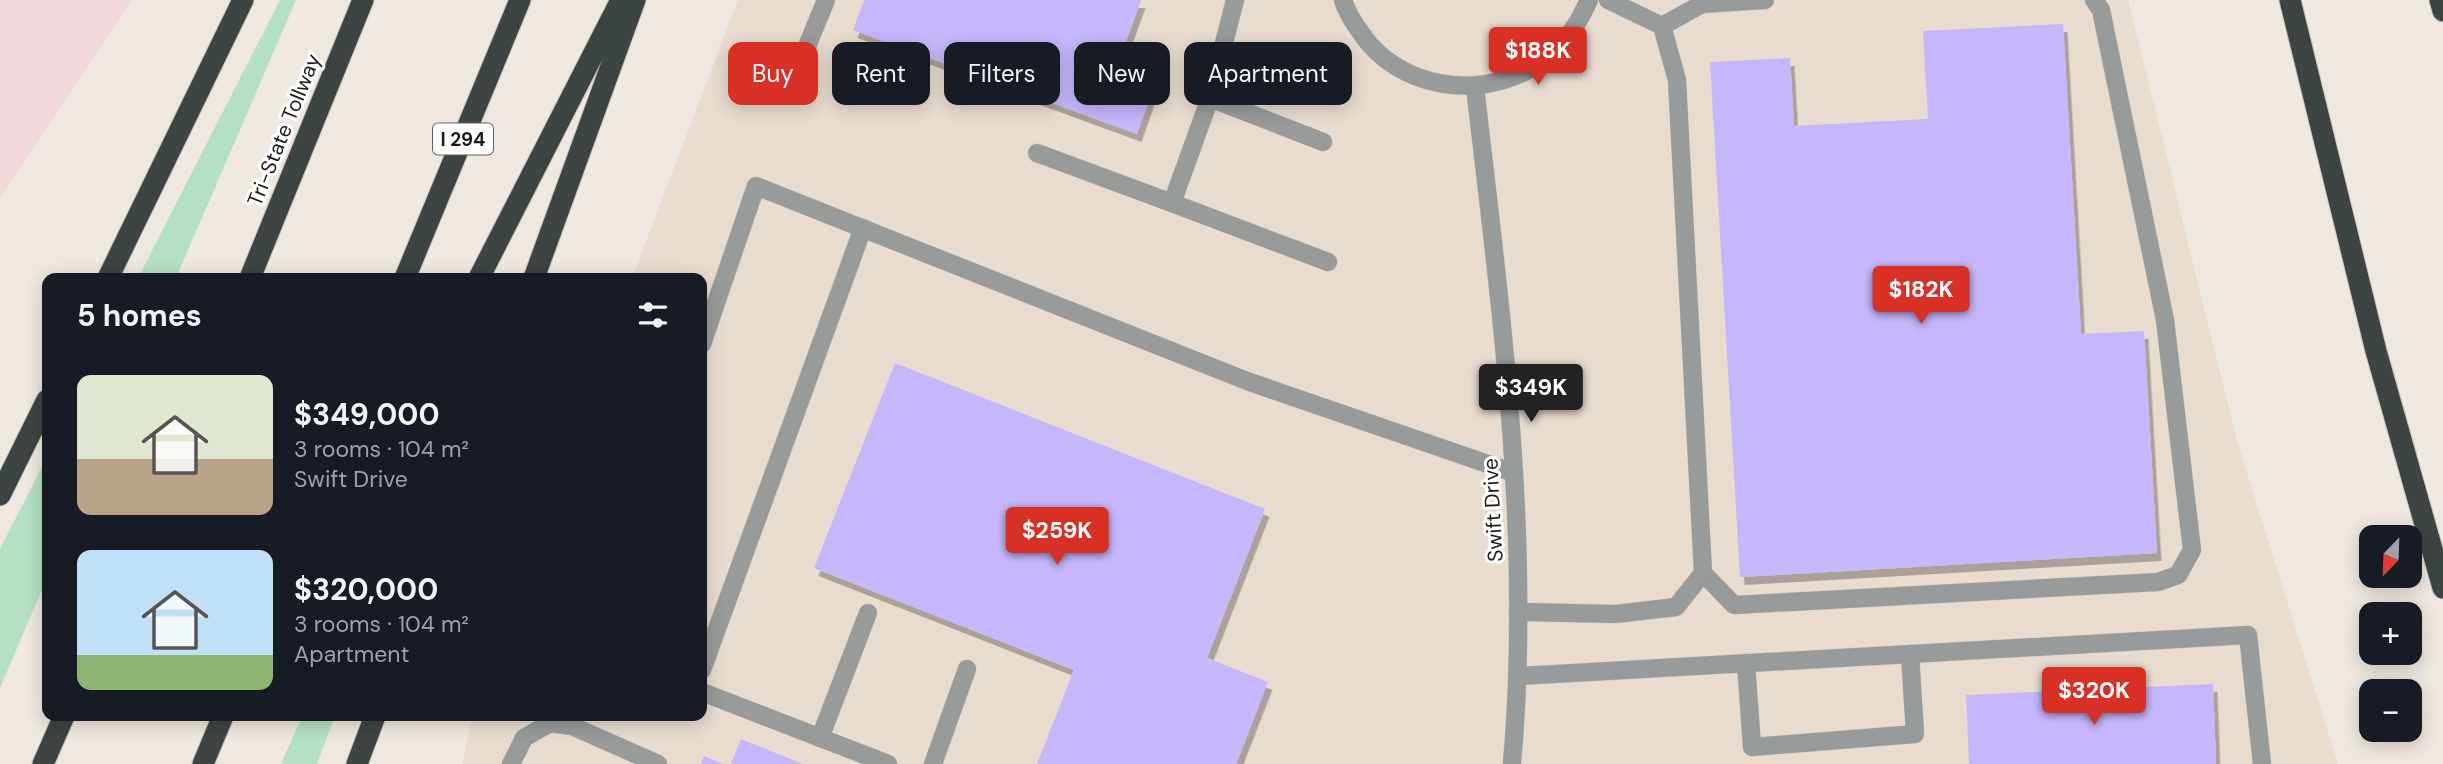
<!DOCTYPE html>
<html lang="en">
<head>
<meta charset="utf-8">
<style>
  :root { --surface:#171b24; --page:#242831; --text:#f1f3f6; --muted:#9ea1a6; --accent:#d93025 }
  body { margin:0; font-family:"DM Sans",sans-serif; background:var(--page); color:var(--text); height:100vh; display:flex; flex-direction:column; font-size:26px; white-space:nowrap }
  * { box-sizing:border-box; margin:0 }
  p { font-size:23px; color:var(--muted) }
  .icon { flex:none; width:38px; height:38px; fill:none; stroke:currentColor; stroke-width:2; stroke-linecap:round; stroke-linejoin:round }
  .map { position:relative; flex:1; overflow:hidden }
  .details { position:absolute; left:42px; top:273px; width:665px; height:448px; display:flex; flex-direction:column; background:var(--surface); border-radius:14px; box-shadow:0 4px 18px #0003 }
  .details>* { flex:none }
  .guide { position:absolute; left:728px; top:42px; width:665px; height:63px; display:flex; gap:14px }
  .needle { width:46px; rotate:203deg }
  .buttons { position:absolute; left:2359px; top:525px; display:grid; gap:14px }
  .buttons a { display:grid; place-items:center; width:63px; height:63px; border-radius:14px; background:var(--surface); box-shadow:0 4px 18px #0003; font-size:35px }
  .price { position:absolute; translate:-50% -60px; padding:0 16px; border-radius:7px; background:var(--accent); color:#fff; font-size:23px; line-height:46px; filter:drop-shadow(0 2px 4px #0008) }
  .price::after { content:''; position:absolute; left:50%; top:42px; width:21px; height:16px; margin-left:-10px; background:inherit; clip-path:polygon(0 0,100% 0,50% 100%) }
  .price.current { background:#222; color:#fff }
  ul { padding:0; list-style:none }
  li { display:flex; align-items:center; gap:21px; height:175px; padding:0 35px }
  li span { display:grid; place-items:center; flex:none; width:196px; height:140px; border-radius:14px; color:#555 }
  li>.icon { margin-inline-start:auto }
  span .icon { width:84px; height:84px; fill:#fffc; stroke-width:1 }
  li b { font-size:30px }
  h2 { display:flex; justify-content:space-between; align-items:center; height:84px; padding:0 35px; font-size:30px }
  .chip { padding:0 24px; border-radius:14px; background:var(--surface); box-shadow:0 4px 18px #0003; font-size:24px; line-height:63px }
  .chip.current { background:var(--accent); color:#fff }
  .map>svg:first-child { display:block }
  .built { fill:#e8dccf }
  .industrial { fill:#f2d7da }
  .green { fill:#b4e1c5 }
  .building { fill:#c6b6fb; filter:url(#shadow) }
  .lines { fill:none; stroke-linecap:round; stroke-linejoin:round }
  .lane-casing { stroke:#c9c3bc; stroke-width:19 }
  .street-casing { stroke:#c9c3bc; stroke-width:19 }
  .highway-casing { stroke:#c9c3bc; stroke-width:23 }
  .lane { stroke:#979b99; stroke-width:18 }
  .street { stroke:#979b99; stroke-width:18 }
  .highway { stroke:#3d4542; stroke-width:21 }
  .labels { text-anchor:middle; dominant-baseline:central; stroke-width:6; stroke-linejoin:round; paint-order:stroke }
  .shield { fill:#fff; stroke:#62605e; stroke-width:2 }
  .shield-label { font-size:19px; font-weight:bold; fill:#1e1c19 }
  .street-label { font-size:21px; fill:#1e1c19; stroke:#fff }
</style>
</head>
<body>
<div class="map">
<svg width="2443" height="764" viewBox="0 0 2443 764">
  <defs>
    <filter id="shadow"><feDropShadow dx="4.5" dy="8" stdDeviation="0" flood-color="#0004"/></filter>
  </defs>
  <rect width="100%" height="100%" fill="#efe8e0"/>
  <polygon class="built" points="738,0 2128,0 2237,441 2338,764 462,764 473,716 702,716 702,278 632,278"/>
  <polygon class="industrial" points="0,0 132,0 0,198"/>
  <g class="green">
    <polygon points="280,0 296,0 176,278 138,278"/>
    <polygon points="47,457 47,578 0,688 0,549"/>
    <polygon points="302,716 335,716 317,764 281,764"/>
  </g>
  <g class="building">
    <polygon points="864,0 1141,0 1116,69 1155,83 1137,134 853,30"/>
    <polygon points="2063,24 2081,334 2144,331 2157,553 1740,577 1710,62 1790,58 1794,126 1928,119 1923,31"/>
    <polygon points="895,363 1265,509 1207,658 1268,682 1236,764 1037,764 1074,670 814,568"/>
    <polygon points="2213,684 2216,764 1969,764 1966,695"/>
    <polygon points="741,739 803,764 731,764"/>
    <polygon points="704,756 723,764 701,764"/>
  </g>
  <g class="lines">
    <g class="lane-casing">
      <g id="lane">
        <polyline points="1235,0 1210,98 1172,203 1328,262"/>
        <polyline points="1662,26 1702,4 1765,0"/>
        <polyline points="792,83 826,0"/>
        <polyline points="1210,98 1323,142"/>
        <polyline points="1037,153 1172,203"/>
        <polyline points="702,344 756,186 1247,381 1514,473"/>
        <polyline points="1703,573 1734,605 2158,582 2178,575 2192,550 2165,320 2101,10 2094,0"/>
        <polyline points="1518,612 1616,614 1676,607 1703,573 1677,80 1662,26 1608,0"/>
        <polyline points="1746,663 1752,747 1915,734 1910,654"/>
        <polyline points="702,670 863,228"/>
        <polyline points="1519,676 2248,635 2262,764"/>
        <polyline points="702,692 888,764"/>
        <polyline points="820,738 868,613"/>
        <polyline points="511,764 524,738 550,723 572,726 658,764"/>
        <polyline points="933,764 967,669"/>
      </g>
    </g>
    <g class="street-casing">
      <g id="street">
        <path d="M1343,0c4,13 10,22 18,33 37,55 115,67 171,35 6,-3 13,-6 18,-11 18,-17 29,-35 39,-57"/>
        <path d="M1475,87c26,225 57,450 37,677"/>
      </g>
    </g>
    <g class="highway-casing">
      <g id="highway">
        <polyline points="2290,0 2376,351 2443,588"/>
        <polyline points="2440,0 2443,11"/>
        <polyline points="108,278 243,0"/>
        <polyline points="250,278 363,0"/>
        <polyline points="405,278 520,0"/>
        <polyline points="479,278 621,0"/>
        <polyline points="534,278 635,0"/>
        <polyline points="0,495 47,400"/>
        <polyline points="43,764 64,716"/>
        <polyline points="203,764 223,716"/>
        <polyline points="357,764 375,716"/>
      </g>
    </g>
    <use href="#lane" class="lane"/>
    <use href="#street" class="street"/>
    <use href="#highway" class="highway"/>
  </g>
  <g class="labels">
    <rect class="shield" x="433" y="123.5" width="60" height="31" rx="5"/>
    <g class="shield-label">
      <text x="463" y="139">I 294</text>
    </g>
    <g class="street-label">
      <text transform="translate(284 130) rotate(-68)">Tri-State Tollway</text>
      <text transform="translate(1493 510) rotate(-93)">Swift Drive</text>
    </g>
  </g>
</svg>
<div class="buttons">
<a><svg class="needle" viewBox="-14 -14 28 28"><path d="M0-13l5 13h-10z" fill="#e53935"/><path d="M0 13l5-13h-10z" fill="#9ea1a6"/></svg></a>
<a>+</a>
<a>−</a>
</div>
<b class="price" style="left:1538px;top:87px">$188K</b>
<b class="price" style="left:1921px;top:326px">$182K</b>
<b class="price current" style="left:1531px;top:424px">$349K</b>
<b class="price" style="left:1057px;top:567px">$259K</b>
<b class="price" style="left:2094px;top:727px">$320K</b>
<div class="guide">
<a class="chip current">Buy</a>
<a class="chip">Rent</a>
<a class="chip">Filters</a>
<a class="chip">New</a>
<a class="chip">Apartment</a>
</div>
<section class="details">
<h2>5 homes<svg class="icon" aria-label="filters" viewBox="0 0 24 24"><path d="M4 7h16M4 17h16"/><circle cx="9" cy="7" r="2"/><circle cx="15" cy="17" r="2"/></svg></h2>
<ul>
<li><span style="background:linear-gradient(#dfe7d0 60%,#b9a48a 0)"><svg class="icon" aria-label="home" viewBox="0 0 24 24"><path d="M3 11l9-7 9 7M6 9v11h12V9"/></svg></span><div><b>$349,000</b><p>3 rooms · 104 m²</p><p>Swift Drive</p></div></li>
<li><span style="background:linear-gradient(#bfe0f5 75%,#8fb573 0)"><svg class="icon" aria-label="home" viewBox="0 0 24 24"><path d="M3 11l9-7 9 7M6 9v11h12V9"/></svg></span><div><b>$320,000</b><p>3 rooms · 104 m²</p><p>Apartment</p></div></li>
</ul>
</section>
</div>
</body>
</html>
